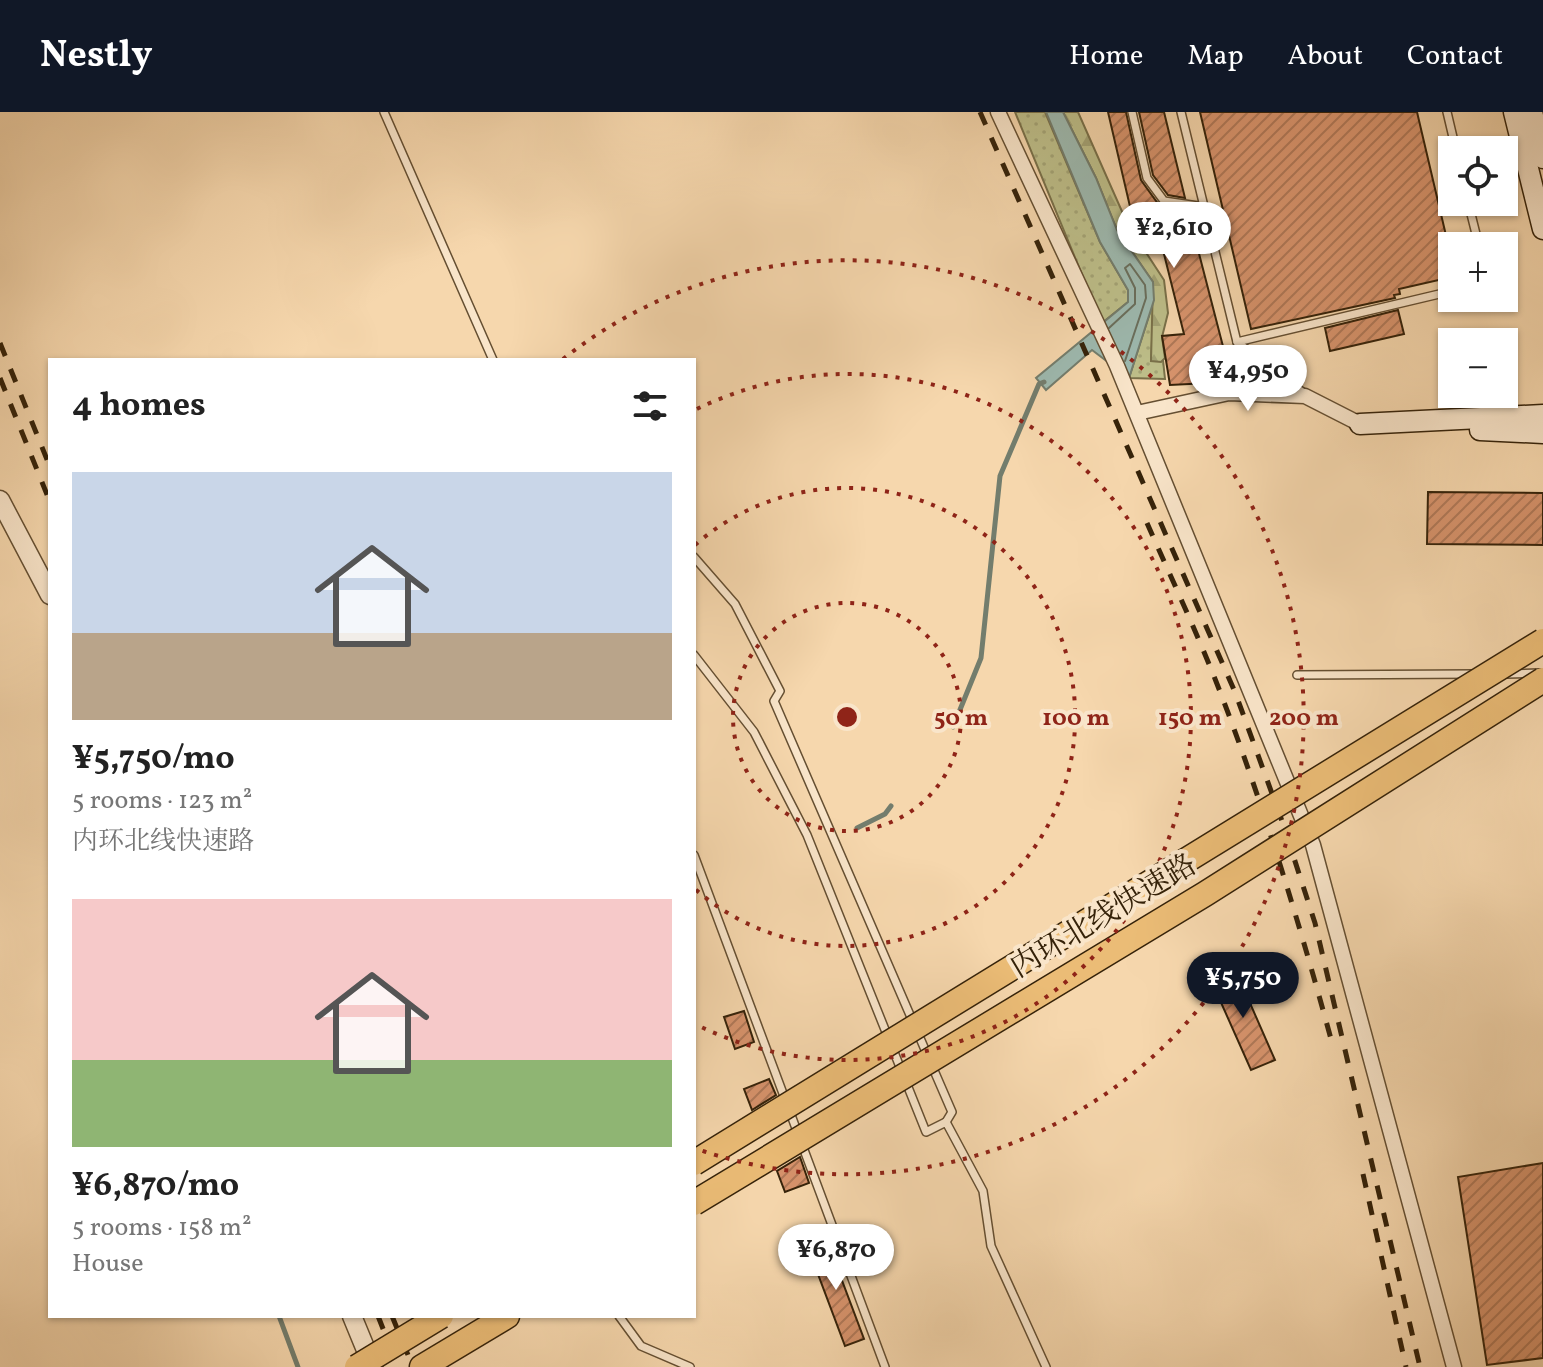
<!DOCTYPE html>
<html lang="en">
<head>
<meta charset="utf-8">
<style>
  :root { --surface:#fff; --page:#f6f6f6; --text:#222; --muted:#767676; --accent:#111827 }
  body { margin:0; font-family:Vollkorn,"Noto Serif SC",serif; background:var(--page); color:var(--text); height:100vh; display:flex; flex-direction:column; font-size:30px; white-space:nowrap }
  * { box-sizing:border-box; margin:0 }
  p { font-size:26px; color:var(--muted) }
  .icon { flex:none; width:44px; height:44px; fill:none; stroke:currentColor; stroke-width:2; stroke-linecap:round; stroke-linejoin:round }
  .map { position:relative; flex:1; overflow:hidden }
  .sheet { position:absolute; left:48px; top:246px; width:648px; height:960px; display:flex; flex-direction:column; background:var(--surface); border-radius:0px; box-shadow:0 2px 6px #0004 }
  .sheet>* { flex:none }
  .controls { position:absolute; left:1438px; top:24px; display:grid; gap:16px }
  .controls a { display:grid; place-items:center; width:80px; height:80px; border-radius:0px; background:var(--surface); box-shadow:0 2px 6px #0004; font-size:40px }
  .price { position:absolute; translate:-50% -68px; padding:0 18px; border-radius:28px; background:#fff; color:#222; font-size:26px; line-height:52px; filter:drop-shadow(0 2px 4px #0008) }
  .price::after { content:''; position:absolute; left:50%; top:48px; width:24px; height:18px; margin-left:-12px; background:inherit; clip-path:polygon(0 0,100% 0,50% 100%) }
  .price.selected { background:var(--accent); color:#fff }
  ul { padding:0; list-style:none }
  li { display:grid; align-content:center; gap:16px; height:424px; padding:0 24px }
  li span { display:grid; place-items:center; height:248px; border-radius:0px; color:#555 }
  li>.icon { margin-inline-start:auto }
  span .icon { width:144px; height:144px; fill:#fffc; stroke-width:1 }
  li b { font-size:34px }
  h2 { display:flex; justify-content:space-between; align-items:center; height:96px; padding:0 24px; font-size:34px }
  header { display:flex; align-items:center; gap:48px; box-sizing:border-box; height:112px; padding:0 40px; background:var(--accent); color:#fff }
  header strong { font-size:38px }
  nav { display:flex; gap:44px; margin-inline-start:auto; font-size:28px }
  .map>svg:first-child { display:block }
  .grass { fill:url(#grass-dots); stroke:#797049; stroke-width:2 }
  .forest { fill:url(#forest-firs); stroke:#797049; stroke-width:2 }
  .water { fill:#9db9af; stroke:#737d6d; stroke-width:2 }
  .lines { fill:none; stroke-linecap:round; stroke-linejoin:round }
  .shore { stroke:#696e5c; stroke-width:2 }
  .stream { stroke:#737d6d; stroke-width:5 }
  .building { fill:url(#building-hatch); stroke:#352209; stroke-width:2 }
  .service-casing { stroke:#654f32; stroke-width:10 }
  .minor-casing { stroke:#654f32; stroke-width:17 }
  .tertiary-casing { stroke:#654f32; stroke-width:21 }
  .secondary-casing { stroke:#352209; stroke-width:23 }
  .trunk-casing { stroke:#352209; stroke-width:27 }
  .service { stroke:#f9e5ca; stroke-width:7 }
  .minor { stroke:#f9e5ca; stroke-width:14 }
  .tertiary { stroke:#f9e5ca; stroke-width:18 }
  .secondary { stroke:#f9e5ca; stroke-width:20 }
  .trunk { stroke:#ebbc76; stroke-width:24 }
  .rail { stroke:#352209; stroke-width:5; stroke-dasharray:14 14; stroke-linecap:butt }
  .trunk-bridge-casing { stroke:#352209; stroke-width:27; stroke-linecap:butt }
  .trunk-bridge { stroke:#ebbc76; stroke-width:24 }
  .ring { fill:none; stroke:#8f2418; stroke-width:4; stroke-dasharray:4 8 }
  .labels { text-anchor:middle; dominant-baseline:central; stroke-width:8; stroke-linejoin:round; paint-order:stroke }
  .street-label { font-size:30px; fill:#352209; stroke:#f9e5ca }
  .centre { fill:#8f2418; stroke:#f9e5ca; stroke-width:4 }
  .ring-label { font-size:24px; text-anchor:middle; font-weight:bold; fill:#8f2418; stroke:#f9e5ca; stroke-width:8; stroke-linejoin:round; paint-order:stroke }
</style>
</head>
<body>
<header>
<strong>Nestly</strong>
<nav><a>Home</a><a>Map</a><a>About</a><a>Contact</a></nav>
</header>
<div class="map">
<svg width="1543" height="1255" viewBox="0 0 1543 1255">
  <defs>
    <pattern id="grass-dots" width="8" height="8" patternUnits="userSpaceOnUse" patternTransform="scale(2)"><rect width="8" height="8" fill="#bdbe89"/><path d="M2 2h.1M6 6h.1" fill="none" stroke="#a3a375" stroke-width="1.8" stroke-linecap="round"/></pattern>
    <pattern id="forest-firs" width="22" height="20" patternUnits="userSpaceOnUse" patternTransform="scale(2)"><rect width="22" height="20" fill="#bdbe89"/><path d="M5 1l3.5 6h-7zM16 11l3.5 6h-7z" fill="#a3a375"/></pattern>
    <pattern id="building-hatch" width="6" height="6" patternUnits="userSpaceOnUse" patternTransform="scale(2)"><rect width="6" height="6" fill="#d7936c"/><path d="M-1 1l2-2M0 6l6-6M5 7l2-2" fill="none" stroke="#af7857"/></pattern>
  </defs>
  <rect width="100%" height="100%" fill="#f6d7ad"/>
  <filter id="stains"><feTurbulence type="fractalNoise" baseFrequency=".0025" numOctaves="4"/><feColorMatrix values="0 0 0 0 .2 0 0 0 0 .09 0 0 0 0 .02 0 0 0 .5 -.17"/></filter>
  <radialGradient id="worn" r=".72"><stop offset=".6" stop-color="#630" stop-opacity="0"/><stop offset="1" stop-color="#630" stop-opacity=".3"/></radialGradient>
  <g class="grass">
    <polygon points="1015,0 1045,0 1100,130 1128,178 1128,190 1102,211"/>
    <polygon points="1154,188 1151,249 1163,248 1165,267 1129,266"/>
  </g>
  <polygon class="forest" points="1063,0 1078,0 1128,113 1164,168 1168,201 1162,225 1165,246 1161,250 1151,249 1153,170 1117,118 1096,66"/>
  <polygon class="water" points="1046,0 1063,0 1096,66 1117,118 1153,170 1154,188 1129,266 1092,238 1046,278 1036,266 1128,190 1128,178 1100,130"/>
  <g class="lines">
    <polyline class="shore" points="1109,216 1135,192 1135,176 1125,156 1130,152 1145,173 1146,186 1125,249"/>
    <g class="stream">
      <polyline points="953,615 981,546 1000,364 1039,272 1044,270"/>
      <polyline points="857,716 885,702 891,694"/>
      <polyline points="279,1204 298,1255"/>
    </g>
  </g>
  <g class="building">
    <polygon points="1108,0 1126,0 1141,68 1159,93 1188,99 1226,246 1208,250 1209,271 1170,273 1162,224 1184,222 1156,110 1135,116"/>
    <polygon points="1139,0 1164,0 1185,86 1168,83 1153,63"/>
    <polygon points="1200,0 1417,0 1452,149 1452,165 1399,177 1400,182 1394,183 1395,186 1251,217"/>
    <polygon points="1398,198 1404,222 1330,239 1325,216"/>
    <polygon points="1428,380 1543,381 1543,433 1427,432"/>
    <polygon points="1235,857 1275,948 1251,958 1211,868"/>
    <polygon points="744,899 754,930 735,937 724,905"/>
    <polygon points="769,967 776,983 752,998 744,977"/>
    <polygon points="800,1045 809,1071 785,1080 777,1059"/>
    <polygon points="1543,1051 1543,1246 1487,1253 1458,1065"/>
    <polygon points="826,1126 864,1227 845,1234 807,1133"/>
  </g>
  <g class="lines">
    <g class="service-casing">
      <g id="service">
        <polyline points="384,0 493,248"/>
        <polyline points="1132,0 1147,66 1164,89 1205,95"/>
        <polyline points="1181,0 1237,230 1452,179"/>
        <polyline points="1447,0 1456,38"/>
        <polyline points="1468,90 1479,134"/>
        <polyline points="1237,230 1305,282"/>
        <polyline points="694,445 735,492 780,579 774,589 952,1000 946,1010"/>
        <polyline points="694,543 754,620 807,723 926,1020 946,1010 983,1079 991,1134 1046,1255"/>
        <polyline points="1507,562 1539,561"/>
        <polyline points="1297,563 1475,562"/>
        <polyline points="694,743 885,1255"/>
        <polyline points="619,1204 641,1234 690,1255"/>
      </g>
    </g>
    <g class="minor-casing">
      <g id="minor">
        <polyline points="998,0 1117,254 1313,733 1454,1255"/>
        <polyline points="1137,301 1229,281 1305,284 1360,312"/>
      </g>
    </g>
    <g class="tertiary-casing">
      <g id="tertiary">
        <polyline points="0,388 50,483"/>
        <polyline points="352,1204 373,1255"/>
      </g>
    </g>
    <g class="secondary-casing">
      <g id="secondary">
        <polyline points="1514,0 1543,117"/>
        <polyline points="1532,0 1543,46"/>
        <polyline points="1360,312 1543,303"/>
        <polyline points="1480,318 1543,321"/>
      </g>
    </g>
    <g class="trunk-casing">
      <polyline id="trunk" points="422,1255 507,1204"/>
    </g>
    <use href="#service" class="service"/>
    <use href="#minor" class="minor"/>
    <use href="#tertiary" class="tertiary"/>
    <use href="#secondary" class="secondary"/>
    <use href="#trunk" class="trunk"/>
    <g class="rail">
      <polyline points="980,0 1235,580 1282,709 1315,811 1420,1255"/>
      <polyline points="0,231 50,355"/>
      <polyline points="0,266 50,390"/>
      <path d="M1147,411c26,59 54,118 77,179 43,114 78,230 110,348"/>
      <polyline points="1363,1062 1406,1255"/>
      <polyline points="378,1204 398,1255"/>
      <polyline points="392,1204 413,1255"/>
    </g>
    <g class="trunk-bridge-casing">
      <g id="trunk-bridge">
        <polyline points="694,1051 1543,529"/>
        <polyline points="694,1091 1205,782 1543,568"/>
        <polyline points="357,1255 441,1204"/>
      </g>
    </g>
    <use href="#trunk-bridge" class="trunk-bridge"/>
  </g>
  <g class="ring">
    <circle cx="847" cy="605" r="114"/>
    <path d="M695 433A229 229 0 1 1 695 777"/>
    <path d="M697 297A343 343 0 1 1 697 913"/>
    <path d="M563 247A457 457 0 1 1 694 1036"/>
  </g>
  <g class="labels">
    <g class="street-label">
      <text transform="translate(1104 805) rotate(-31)">内环北线快速路</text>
    </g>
  </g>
  <circle cx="847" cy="605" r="12" class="centre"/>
  <g class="ring-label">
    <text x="961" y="613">50 m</text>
    <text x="1076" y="613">100 m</text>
    <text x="1190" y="613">150 m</text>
    <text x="1304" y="613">200 m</text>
  </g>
  <rect width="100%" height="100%" filter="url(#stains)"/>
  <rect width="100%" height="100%" fill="url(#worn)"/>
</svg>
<div class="controls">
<a><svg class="icon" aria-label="locate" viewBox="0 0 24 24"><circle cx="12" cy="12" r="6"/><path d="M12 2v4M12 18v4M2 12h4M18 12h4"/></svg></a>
<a>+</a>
<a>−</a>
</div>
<b class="price" style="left:1174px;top:158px">¥2,610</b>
<b class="price" style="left:1248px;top:301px">¥4,950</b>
<b class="price selected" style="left:1243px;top:908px">¥5,750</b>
<b class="price" style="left:836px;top:1180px">¥6,870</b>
<section class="sheet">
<h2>4 homes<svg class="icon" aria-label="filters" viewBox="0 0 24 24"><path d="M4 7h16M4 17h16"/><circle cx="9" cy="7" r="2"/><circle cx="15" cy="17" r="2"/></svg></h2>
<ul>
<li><span style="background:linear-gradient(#c9d6e8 65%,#b9a48a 0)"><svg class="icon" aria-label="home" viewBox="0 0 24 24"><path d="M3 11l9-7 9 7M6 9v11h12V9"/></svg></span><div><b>¥5,750/mo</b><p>5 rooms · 123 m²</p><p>内环北线快速路</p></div></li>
<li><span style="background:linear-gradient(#f6c9c9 65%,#8fb573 0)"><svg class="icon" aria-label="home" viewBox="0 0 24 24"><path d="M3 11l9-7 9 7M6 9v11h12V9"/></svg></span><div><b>¥6,870/mo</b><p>5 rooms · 158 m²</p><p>House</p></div></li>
</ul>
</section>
</div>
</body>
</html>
